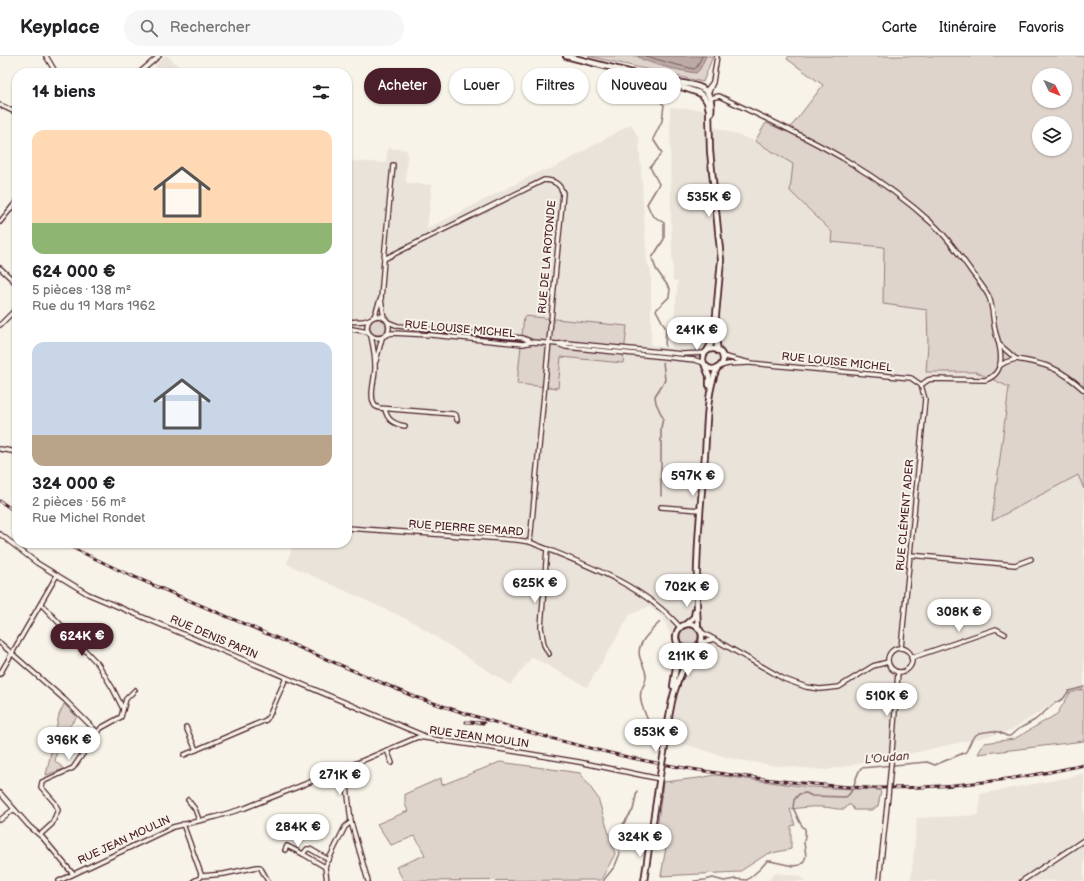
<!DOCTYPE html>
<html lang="fr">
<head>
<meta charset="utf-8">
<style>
  :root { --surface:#fff; --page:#f6f6f6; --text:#202124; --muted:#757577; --line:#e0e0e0; --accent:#4a1f2b }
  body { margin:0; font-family:"Balsamiq Sans",sans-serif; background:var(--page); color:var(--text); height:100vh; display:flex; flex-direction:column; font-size:15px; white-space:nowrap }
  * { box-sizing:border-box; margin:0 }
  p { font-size:13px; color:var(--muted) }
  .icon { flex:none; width:22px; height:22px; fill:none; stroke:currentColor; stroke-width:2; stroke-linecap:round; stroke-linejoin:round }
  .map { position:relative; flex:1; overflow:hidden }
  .panel { position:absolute; left:12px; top:12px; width:340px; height:480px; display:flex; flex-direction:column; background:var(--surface); border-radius:16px; box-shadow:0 1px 3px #0004 }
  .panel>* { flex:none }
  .banner { position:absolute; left:364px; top:12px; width:380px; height:36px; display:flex; gap:8px }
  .needle { width:26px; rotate:133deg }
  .tools { position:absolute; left:1032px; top:12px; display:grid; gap:8px }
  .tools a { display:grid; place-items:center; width:40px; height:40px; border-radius:50%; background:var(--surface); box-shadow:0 1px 3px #0004; font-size:20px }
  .price { position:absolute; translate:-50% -34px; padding:0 9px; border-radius:14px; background:#fff; color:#222; font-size:13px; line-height:26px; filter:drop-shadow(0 1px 2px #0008) }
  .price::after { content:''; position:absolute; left:50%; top:24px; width:12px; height:9px; margin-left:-6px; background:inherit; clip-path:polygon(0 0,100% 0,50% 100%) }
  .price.on { background:var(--accent); color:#fff }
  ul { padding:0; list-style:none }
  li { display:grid; align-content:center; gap:8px; height:212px; padding:0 20px }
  li span { display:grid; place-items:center; height:124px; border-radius:12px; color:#555 }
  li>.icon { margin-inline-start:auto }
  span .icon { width:72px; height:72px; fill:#fffc; stroke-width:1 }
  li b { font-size:17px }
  h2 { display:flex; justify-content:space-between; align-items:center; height:48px; padding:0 20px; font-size:17px }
  .tag { padding:0 14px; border-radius:18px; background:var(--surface); box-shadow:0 1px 3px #0004; font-size:14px; line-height:36px }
  .tag.on { background:var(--accent); color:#fff }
  header { display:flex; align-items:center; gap:24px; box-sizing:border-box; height:56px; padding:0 20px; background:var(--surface); border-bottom:1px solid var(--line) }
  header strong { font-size:19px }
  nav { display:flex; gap:22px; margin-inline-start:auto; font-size:14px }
  .search { width:280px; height:36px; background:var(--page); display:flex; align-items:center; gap:10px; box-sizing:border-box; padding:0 14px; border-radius:22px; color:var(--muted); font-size:15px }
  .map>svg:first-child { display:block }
  .built { fill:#eae3da }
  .green { fill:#ded4cc; stroke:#947a7c; fill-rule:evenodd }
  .water { fill:#bcaaa7; stroke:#8e7275 }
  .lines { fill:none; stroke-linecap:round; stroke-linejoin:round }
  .shore { stroke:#78575d; stroke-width:1 }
  .stream { stroke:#8e7275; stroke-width:1.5 }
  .minor-casing { stroke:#4a1f2b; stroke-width:6 }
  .tertiary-casing { stroke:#4a1f2b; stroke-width:8 }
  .minor { stroke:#f7f3e8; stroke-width:3.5 }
  .tertiary { stroke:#f7f3e8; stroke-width:4.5 }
  .rail-casing { stroke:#4a1f2b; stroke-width:3 }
  .rail { stroke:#f7f3e8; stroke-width:1.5; stroke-dasharray:4.5; stroke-linecap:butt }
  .minor-bridge-casing { stroke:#4a1f2b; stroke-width:6; stroke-linecap:butt }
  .tertiary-bridge-casing { stroke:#4a1f2b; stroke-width:8; stroke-linecap:butt }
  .minor-bridge { stroke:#f7f3e8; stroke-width:3.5 }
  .tertiary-bridge { stroke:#f7f3e8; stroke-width:4.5 }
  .labels { text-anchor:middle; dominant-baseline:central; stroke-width:4; stroke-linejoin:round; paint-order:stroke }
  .street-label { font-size:11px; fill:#4a1f2b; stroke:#f7f3e8 }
  .water-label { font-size:12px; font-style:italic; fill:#6c4950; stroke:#f7f3e8 }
</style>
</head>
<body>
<header>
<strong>Keyplace</strong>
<div class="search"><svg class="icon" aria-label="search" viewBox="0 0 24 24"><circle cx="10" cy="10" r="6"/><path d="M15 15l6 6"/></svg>Rechercher</div>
<nav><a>Carte</a><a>Itinéraire</a><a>Favoris</a></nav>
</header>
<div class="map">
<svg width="1084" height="825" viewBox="0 0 1084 825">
  <rect width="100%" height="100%" fill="#f7f3e8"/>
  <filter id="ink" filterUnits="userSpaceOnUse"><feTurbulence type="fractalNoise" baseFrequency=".025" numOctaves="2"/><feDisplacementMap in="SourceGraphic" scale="8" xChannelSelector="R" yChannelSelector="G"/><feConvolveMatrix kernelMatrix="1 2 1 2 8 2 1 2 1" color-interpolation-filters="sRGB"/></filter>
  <g filter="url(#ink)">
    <g class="built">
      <polygon points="165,0 168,0 185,17 156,17 155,10"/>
      <polygon points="670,51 705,54 705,68 755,85 793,108 790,135 832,176 831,186 884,191 883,248 927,254 928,288 926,316 976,316 1009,331 992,465 1078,419 1084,433 1084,633 1070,637 1010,675 900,700 826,714 771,709 728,702 692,690 662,683 673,605 672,587 669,575 663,562 649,550 630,559 587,631 532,601 510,629 413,566 287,508 293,487 347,487 347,105 386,107 388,92 407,94 406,127 432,129 427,173 541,115 554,112 631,68 639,83 647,207 651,214 651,289 671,292 678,225 673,225 671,163"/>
      <polygon points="1084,717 1084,825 911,825 917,762 979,759 980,738 1071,721"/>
      <polygon points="776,817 800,820 806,825 767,825"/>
    </g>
    <g class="green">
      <polygon points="588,0 713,0 703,26"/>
      <path d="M789,0h295v433l-6,-14 -86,46 17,-134 -33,-15h-50l2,-28 -1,-34 -44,-6 1,-57 -53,-5 1,-10 -42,-41 3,-27 -38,-23 11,-18 21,9 36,-47 -36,-26zM1039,19h26v26h-26zM1039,67h26v26h-26z"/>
      <polygon points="524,260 627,270 623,307 561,301 558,332 517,328"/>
      <circle cx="378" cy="271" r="8"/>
      <circle cx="689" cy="580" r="9"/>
      <polygon points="1084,633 1084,685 978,698 984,687 1014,683 1057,658 1070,637"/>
      <polygon points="64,648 77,661 59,683 55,705 64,713 46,719 59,659"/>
      <polygon points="500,706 580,717 598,742 615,798 601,824 404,825 396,811 425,799 415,780 391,789 377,768 408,755 405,748 405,738 441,722 442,729"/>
      <path d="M715,719l94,12 70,3 2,2 -3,14 -6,4h-18l-3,-5h-3l-3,4c-8,1 -15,-2 -23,-2 -11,-1 -21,1 -32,2l5,16 -4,1v23l-24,5 -28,18 -78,4 5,-29 3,-9 -13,-1 7,-55 36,-4z"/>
    </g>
    <path class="water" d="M637,0h69l-6,13 -4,4c-14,-2 -49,-9 -59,-17z"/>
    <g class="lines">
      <polyline class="shore" points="646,0 669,7 694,13 697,11 702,0"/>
      <g class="stream">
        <polyline points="654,32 655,40 664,49 662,65 653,83 662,97 650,111 659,128 647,148 652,159 664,167 664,183 652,202 656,213 670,233 669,241 656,254 666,273 665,290"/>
        <polyline points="661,440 661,372 663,362 656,347 655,340 665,324 663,306"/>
        <path d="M649,668c-3,-11 -11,-22 -8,-33 2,-5 5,-9 5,-15 0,-6 -4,-12 -6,-18 -5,-14 11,-27 20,-36"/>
        <polyline points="603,825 615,810 620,797 615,780 633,754 637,735"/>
        <path d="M694,825l11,-1 8,-2 11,3 11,-2 12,1 13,-11 7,-8h3l23,5 7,-1c9,-7 5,-13 4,-22 0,-4 2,-9 1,-14 -7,-6 -7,-13 -12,-21l1,-8 5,-6 7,-1 6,3 34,1c9,-6 8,-19 15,-29l66,-6 8,3 31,-13 6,-13 4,-4 3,-2 13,-2 7,1 8,4h3l7,-6 18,-10 20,-17 8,-4 6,-8 15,-4"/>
      </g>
      <g class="minor-casing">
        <g id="minor">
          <polyline points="46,0 56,17"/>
          <polyline points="139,17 159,0"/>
          <polyline points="713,26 717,0"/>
          <polyline points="706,35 713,26 708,38"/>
          <path d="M711,42l8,-2c43,21 89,41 130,66 30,18 60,40 85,63 14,13 24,28 35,43 6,9 14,18 19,27 6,10 4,30 9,42 5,16 8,37 -12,43l-53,-1 -4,1 -7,5"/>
          <polyline points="0,49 17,57"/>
          <polyline points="0,166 17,145"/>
          <polyline points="384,203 393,109"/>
          <polyline points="0,212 17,228"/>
          <circle cx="378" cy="271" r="11"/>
          <polyline points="374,261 380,244"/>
          <path d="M384,262l-3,-19 3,-40 160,-79c10,0 16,4 19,13l-33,349"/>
          <polyline points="347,266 364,265 370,263"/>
          <polyline points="0,269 17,252"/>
          <polyline points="347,272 368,276"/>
          <polyline points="386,279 392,277 431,279 523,288 532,286 523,282 398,270 388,266"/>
          <path d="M371,280c2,9 4,19 4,29 1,13 -7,30 0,41l4,2 74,6 3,1 1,5"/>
          <polyline points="532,286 558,288"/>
          <polyline points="722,300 750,307 911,322 921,329 925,343 901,592"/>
          <path d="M1016,303c31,5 44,9 68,31"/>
          <polyline points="376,305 382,282"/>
          <polyline points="704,307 695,304 566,291 558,288 567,287 682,298 705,297"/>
          <polyline points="720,310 728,308 748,307"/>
          <polyline points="999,310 1006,306 1016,303 1000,289"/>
          <path d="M385,353c2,11 9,15 20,17"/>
          <polyline points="0,393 17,396"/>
          <polyline points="661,451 700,454"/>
          <path d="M347,472l170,12 13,2c53,22 111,41 150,85"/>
          <polyline points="0,478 37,507 88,538 427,681"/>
          <polyline points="547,493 541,571 544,589 549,598"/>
          <polyline points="910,499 1015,509 1031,503"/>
          <polyline points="41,548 98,608 113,633 123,653"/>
          <polyline points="700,575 784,623 806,631 820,633 839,631 873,610 888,606"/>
          <polyline points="0,587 65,644 93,672 98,676"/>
          <polyline points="700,587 714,583"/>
          <circle cx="900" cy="604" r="12"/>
          <polyline points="911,602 996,573 1005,578"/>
          <polyline points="0,618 57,519"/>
          <polyline points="186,671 196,694"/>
          <polyline points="387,694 392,707"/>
          <polyline points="184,699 266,664 269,660 286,622"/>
          <polyline points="891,708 898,616"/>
          <polyline points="345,712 351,766 368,825"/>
          <polyline points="0,737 29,770 43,782 73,818"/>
          <polyline points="188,744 195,753 199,764"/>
          <polyline points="0,764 14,753"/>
          <polyline points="183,768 201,818 200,822 194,825"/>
          <polyline points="40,779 52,768 58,754 55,747 41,731 42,726 73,712 101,672 121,661 126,643 135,634"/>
          <polyline points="285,794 287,790 303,798"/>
          <polyline points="325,811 303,798 307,793 310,793 329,804"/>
          <polyline points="201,820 224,818 257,811 260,811 268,825"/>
          <polyline points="59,825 173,771 215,761 245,752 345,712 418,681 506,694 579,706 660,723"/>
          <polyline points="327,825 325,811 345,771 351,766"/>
          <polyline points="879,825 888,740"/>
          <polyline points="1022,825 1084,784"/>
        </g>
      </g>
      <g class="tertiary-casing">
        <g id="tertiary">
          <polyline points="566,0 656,23"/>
          <polyline points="655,22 699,37 704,41 707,46 709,54 710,95 721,204 715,270 712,286 707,295"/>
          <path d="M667,25c23,3 48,2 44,32"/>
          <polyline points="715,277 718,295"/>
          <circle cx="713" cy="303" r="10"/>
          <polyline points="705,310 709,320 709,329"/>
          <polyline points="686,568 694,561 695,555"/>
          <circle cx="689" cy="581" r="13"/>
          <path d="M698,572c-4,-58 2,-116 7,-173 2,-29 1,-60 12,-87"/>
          <polyline points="673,630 677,605 677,586"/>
          <path d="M666,685c4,-38 8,-60 29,-93"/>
          <polyline points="644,825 661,713"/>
        </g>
      </g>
      <use href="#minor" class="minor"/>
      <use href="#tertiary" class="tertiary"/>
      <g class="rail-casing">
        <g id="rail">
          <polyline points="0,445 17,457"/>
          <path d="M65,487l12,7 48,23 290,124c68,23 138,43 208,59 52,12 105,19 159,25 32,3 65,7 98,7 69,0 137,-8 204,-23"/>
          <polyline points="466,666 484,667"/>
        </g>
      </g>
      <use href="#rail" class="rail"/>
      <g class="minor-bridge-casing">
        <polyline id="minor-bridge" points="888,740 891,708"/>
      </g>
      <g class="tertiary-bridge-casing">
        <polyline id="tertiary-bridge" points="661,713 666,685"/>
      </g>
      <use href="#minor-bridge" class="minor-bridge"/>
      <use href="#tertiary-bridge" class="tertiary-bridge"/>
    </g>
  </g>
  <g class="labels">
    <g class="street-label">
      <text transform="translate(547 201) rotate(-85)">RUE DE LA ROTONDE</text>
      <text transform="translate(460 273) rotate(5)">RUE LOUISE MICHEL</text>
      <text transform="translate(837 306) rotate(6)">RUE LOUISE MICHEL</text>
      <text transform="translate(905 459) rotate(-85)">RUE CLÉMENT ADER</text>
      <text transform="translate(466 472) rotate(4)">RUE PIERRE SEMARD</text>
      <text transform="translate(214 581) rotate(23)">RUE DENIS PAPIN</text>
      <text transform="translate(479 681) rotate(8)">RUE JEAN MOULIN</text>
      <text transform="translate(124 784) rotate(-25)">RUE JEAN MOULIN</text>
    </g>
    <g class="water-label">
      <text transform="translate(887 702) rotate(-5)">L'Oudan</text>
    </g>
  </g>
</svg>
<div class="tools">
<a><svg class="needle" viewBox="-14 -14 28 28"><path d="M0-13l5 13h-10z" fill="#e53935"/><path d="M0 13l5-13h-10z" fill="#757577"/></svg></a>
<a><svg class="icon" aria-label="layers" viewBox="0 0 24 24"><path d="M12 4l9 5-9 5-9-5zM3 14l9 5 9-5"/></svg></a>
</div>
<b class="price" style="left:709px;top:162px">535K €</b>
<b class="price" style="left:697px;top:295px">241K €</b>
<b class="price" style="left:693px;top:441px">597K €</b>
<b class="price" style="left:535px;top:548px">625K €</b>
<b class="price" style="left:687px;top:552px">702K €</b>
<b class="price" style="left:959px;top:577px">308K €</b>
<b class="price on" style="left:82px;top:601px">624K €</b>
<b class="price" style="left:688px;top:621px">211K €</b>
<b class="price" style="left:887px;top:661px">510K €</b>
<b class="price" style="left:656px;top:697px">853K €</b>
<b class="price" style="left:69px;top:705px">396K €</b>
<b class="price" style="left:340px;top:740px">271K €</b>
<b class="price" style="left:298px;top:792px">284K €</b>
<b class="price" style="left:640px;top:802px">324K €</b>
<div class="banner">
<a class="tag on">Acheter</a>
<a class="tag">Louer</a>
<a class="tag">Filtres</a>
<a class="tag">Nouveau</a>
</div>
<section class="panel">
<h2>14 biens<svg class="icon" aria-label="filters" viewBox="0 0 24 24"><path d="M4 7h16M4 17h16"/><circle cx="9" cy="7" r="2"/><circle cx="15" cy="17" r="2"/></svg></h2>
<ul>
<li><span style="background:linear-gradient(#ffd9b3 75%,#8fb573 0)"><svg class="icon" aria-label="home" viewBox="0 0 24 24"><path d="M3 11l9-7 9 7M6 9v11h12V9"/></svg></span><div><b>624 000 €</b><p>5 pièces · 138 m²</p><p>Rue du 19 Mars 1962</p></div></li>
<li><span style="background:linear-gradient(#c9d6e8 75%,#b9a48a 0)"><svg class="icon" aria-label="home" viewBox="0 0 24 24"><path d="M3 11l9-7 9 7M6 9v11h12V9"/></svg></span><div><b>324 000 €</b><p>2 pièces · 56 m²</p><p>Rue Michel Rondet</p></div></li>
</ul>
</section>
</div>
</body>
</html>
